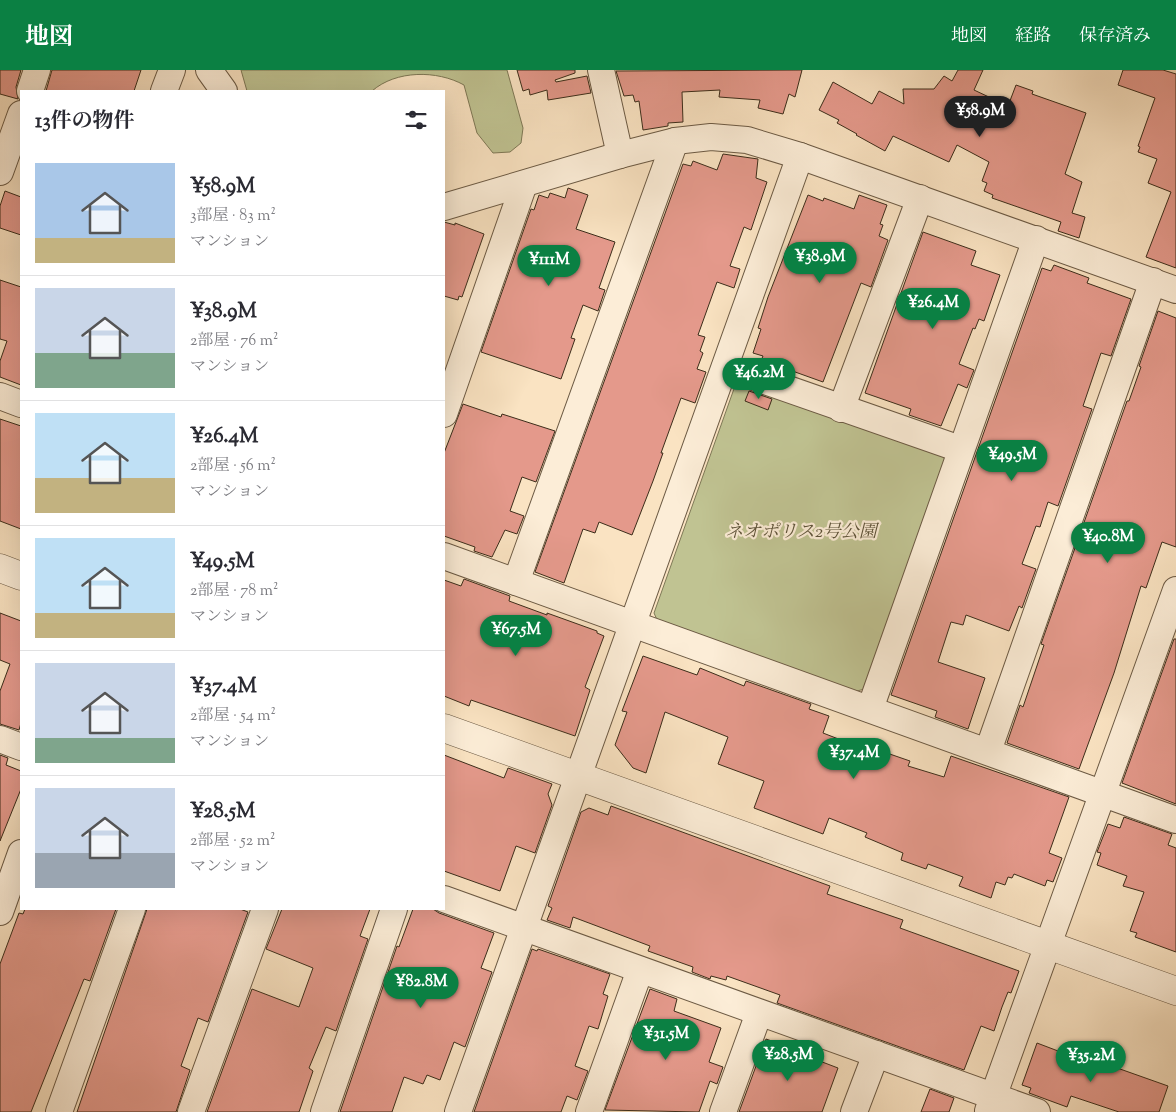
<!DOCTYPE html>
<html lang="ja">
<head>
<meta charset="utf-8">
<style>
  :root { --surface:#fff; --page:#f2f2f3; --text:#2b2b33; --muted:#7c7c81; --line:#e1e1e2; --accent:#0b8043 }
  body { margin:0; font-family:"Sorts Mill Goudy","Noto Serif JP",serif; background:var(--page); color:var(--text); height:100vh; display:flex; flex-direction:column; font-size:19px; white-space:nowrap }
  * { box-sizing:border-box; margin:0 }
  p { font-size:16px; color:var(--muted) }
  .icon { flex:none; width:28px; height:28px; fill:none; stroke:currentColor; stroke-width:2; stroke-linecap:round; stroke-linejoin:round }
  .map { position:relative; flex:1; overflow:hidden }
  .panel { position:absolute; left:20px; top:20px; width:425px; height:820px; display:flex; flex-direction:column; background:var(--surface); border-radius:0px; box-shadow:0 5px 20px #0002 }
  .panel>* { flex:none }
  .price { position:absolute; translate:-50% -42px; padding:0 11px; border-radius:18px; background:var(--accent); color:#fff; font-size:16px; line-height:32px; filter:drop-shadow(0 1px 2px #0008) }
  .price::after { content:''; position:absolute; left:50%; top:30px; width:15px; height:11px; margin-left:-8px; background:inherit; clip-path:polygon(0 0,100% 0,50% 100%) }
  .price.selected { background:#222; color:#fff }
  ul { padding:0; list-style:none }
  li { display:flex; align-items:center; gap:15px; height:125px; padding:0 15px }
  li+li { border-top:1px solid var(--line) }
  li span { display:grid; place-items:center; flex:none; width:140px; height:100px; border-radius:0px; color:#555 }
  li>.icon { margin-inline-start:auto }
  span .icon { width:60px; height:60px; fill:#fffc; stroke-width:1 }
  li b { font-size:21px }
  h2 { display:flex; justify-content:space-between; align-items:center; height:60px; padding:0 15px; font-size:21px }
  header { display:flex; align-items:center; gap:30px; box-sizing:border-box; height:70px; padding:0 25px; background:var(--accent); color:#fff }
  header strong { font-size:24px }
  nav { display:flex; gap:28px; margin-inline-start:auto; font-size:18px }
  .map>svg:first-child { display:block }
  .green { fill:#c0c392; stroke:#7e7856 }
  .building { fill:#e4998b; stroke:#3c2d1a }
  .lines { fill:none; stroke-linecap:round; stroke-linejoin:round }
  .minor-casing { stroke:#6c5a44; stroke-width:28 }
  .tertiary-casing { stroke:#6c5a44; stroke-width:29 }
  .minor { stroke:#fcedd7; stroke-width:26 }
  .tertiary { stroke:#fcedd7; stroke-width:28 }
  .labels { text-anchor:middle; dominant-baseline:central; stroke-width:4.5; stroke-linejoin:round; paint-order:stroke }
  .park-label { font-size:18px; font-style:italic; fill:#5d5238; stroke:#fcedd7 }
</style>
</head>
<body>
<header>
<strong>地図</strong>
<nav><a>地図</a><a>経路</a><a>保存済み</a></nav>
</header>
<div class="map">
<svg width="1176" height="1042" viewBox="0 0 1176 1042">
  <rect width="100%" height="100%" fill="#fae3c2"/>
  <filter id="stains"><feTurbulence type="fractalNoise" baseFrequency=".004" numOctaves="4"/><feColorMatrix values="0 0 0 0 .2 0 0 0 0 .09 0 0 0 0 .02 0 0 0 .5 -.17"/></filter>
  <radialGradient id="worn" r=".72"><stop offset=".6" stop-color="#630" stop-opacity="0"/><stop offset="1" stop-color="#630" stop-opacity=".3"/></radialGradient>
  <g class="green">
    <path d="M241,0h266l16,58 -2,15 -11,9 -17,1 -16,-20 -13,-48c-27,-15 -68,-15 -92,6h-125z"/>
    <polygon points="745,312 941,382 946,392 864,619 854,622 658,552 654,543 735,316"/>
  </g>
  <g class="building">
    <polygon points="0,0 21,0 16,17 18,29 0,24"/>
    <polygon points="52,0 141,0 134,21 46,21"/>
    <polygon points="517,0 575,0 575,3 555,10 556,12 587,6 591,23 548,30 547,20 530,25 529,19 523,21"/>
    <polygon points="802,0 795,27 789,24 783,44 758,38 760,30 719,27 720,20 682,22 683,52 668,53 668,56 643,60 639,31 635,32 633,25 624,26 616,1"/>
    <polygon points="958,0 983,0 974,20 1008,36 1016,15 1033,21 1032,24 1086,43 1065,104 1082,112 1072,143 1085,147 1079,168 1058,161 1061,152 992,128 993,125 984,121 987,113 982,111 989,92 957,75 949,92 893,66 885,81 856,65 857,64 837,53 839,50 819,40 833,12 872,34 879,21 904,34 903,19 934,19 944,6 952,11"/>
    <polygon points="1123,0 1163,0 1176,4 1176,198 1146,187 1171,122 1148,113 1157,89 1138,82 1140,77 1138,76 1155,28 1118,15"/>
    <polygon points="723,84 758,89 756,108 767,112 751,160 744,157 730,196 740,199 734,218 717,212 698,265 705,267 700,281 703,283 697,299 706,302 695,333 681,328 661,383 663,383 653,411 632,465 599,452 595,463 583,459 564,513 535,502 683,94 691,96 693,91 717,100"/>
    <polygon points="568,118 588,125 576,159 615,172 599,218 605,220 598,241 583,235 571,268 575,269 561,309 481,282 531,139 534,140 539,125 548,128 550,123 565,128"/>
    <polygon points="5,121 21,127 21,165 0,158 0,136"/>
    <polygon points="808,125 823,131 824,128 854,139 859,125 887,135 880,154 883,155 879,166 888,170 871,217 861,213 823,312 784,298 783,301 760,293 763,286 753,283 761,259 758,258 768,227"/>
    <polygon points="444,152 455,155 455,153 484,164 462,227 459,226 458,230 444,226"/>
    <polygon points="923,162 976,181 971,195 1000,205 984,251 979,249 975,259 973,258 959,294 974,300 967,318 958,314 941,356 909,345 911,339 865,323"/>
    <polygon points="1054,195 1089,208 1087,213 1131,229 1111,286 1101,283 1083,336 1092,339 1058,436 1048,432 1040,457 1036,456 1022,494 1036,499 1022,538 1019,536 1009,561 966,545 963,555 951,552 938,592 985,608 968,659 935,647 937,641 891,625 1042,198 1051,201"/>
    <polygon points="0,210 21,217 21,315 0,307 0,291 7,271 0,269"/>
    <polygon points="1158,241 1176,248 1176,477 1162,472 1146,518 1141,516 1114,603 1079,699 1007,673 1020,635 1023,637 1044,575 1041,574 1127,331 1129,331 1141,297 1139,296"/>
    <polygon points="749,321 772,329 768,340 745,331"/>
    <polygon points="463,334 501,347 502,344 555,361 536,412 522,407 510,441 524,446 517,464 505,460 492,487 474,481 475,477 444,466 444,383"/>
    <polygon points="0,349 21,356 21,459 0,451"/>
    <polygon points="464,509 510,526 509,531 547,545 547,543 597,561 597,563 604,566 585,617 590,620 575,666 471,630 469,636 444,626 444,510 461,516"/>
    <polygon points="0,543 21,551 21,653 19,660 0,654 0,621 10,594 0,590"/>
    <polygon points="1174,569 1176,569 1176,734 1122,713"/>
    <polygon points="643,586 697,605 700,598 744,616 746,611 811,634 809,639 829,646 823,663 859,677 861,670 883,678 881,681 910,691 908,696 944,707 951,686 1069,727 1049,783 1062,788 1053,812 1047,810 1045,816 1014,804 1012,808 1008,807 1005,815 996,812 991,828 959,816 963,807 928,794 926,799 901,790 903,783 865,767 867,763 829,748 823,764 754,738 764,711 718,694 728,667 665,642 646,703 633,698 615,675 627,642 622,641"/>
    <polygon points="0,685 8,688 6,695 21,701 21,719 0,771"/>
    <polygon points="444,685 504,708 508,698 552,714 548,724 552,735 535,783 516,776 500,821 444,801"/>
    <polygon points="611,736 830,816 827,824 903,850 900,858 1019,901 1011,923 1008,922 1002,937 994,961 981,956 964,1000 777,933 780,925 727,906 726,910 711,906 710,909 692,902 693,897 648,881 650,876 573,847 570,858 547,850 552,838 548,836 581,742 589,738 608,745"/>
    <polygon points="1124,747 1172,764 1168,775 1176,778 1176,882 1135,867 1137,863 1130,861 1144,822 1123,816 1127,806 1097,795 1101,783 1097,782 1108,754 1120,758"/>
    <polygon points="25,839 116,839 90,911 84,909 31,1042 0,1042 0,894 19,843 23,844"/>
    <polygon points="147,839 240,839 248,842 208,952 198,948 181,996 190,1000 176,1042 77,1042"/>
    <polygon points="282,839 370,839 360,866 368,869 336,961 326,957 309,998 313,1001 299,1042 207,1042 252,919 299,937 313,898 266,879"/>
    <polygon points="413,839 433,839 439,843 494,863 481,898 492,902 465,977 454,972 440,1010 427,1005 423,1014 404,1007 392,1042 340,1042 397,876 399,877"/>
    <polygon points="532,879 537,881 538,879 610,904 603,924 608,926 598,959 589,956 575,996 588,1001 577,1030 567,1026 561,1042 474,1042"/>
    <polygon points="650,919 677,929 674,941 721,958 709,992 723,997 717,1014 710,1011 699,1042 605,1040"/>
    <polygon points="766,969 797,980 796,982 838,998 822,1042 739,1042"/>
    <polygon points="1037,973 1087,992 1089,988 1168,1016 1159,1042 1119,1042 1071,1026 1067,1037 1029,1023 1031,1018 1022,1015"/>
    <polygon points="930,1019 954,1028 949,1042 921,1042"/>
  </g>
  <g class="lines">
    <g class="minor-casing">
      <g id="minor">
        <polyline points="209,0 224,21"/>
        <polyline points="601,0 620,85"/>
        <polyline points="30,21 37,0"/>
        <polyline points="164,21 172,0"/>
        <polyline points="0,102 21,44"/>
        <polyline points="444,137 620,85 675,71 711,67 747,70 800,86 1176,220"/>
        <polyline points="725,297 960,379"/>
        <polyline points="0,326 21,334"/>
        <polyline points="841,339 920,128"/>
        <polyline points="444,344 524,114"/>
        <polyline points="444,486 1176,750"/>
        <polyline points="516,512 675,71"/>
        <polyline points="870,639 1036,169"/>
        <polyline points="0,669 21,677"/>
        <polyline points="988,681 1153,211"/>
        <polyline points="444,829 1037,1042"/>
        <polyline points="0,842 21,783"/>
        <polyline points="988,1041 1176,520"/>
        <polyline points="59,1042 132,839"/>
        <polyline points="191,1042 265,839"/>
        <polyline points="324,1042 394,839"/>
        <polyline points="458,1042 800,86"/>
        <polyline points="589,1042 640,900"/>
        <polyline points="723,1042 759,943"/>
        <polyline points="854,1042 876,984"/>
      </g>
    </g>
    <g class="tertiary-casing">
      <g id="tertiary">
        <polyline points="0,498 21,506"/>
        <polyline points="444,658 1176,921"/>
      </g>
    </g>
    <use href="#minor" class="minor"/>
    <use href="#tertiary" class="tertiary"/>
  </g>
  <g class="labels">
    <g class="park-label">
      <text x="801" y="463">ネオポリス2号公園</text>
    </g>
  </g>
  <rect width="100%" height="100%" filter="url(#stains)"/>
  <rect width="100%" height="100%" fill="url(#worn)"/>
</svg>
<b class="price selected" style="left:980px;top:68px">¥58.9M</b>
<b class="price" style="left:820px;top:214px">¥38.9M</b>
<b class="price" style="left:549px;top:217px">¥111M</b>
<b class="price" style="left:933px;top:260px">¥26.4M</b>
<b class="price" style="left:759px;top:330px">¥46.2M</b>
<b class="price" style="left:1012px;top:412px">¥49.5M</b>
<b class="price" style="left:1108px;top:494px">¥40.8M</b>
<b class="price" style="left:516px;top:587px">¥67.5M</b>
<b class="price" style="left:854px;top:710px">¥37.4M</b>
<b class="price" style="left:421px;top:939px">¥82.8M</b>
<b class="price" style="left:666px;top:991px">¥31.5M</b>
<b class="price" style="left:788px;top:1012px">¥28.5M</b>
<b class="price" style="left:1091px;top:1013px">¥35.2M</b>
<section class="panel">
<h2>13件の物件<svg class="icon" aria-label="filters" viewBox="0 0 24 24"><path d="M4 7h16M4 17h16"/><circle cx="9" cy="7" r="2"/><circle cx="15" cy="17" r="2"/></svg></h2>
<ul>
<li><span style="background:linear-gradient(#a9c7e8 75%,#c2b280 0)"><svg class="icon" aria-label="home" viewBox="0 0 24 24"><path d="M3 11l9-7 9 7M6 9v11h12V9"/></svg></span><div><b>¥58.9M</b><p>3部屋 · 83 m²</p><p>マンション</p></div></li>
<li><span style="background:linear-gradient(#c9d6e8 65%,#7fa58c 0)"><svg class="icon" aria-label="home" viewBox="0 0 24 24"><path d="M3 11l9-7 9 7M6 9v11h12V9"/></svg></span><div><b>¥38.9M</b><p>2部屋 · 76 m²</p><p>マンション</p></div></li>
<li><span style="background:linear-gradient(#bfe0f5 65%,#c2b280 0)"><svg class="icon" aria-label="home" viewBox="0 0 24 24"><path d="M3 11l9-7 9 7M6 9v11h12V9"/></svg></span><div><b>¥26.4M</b><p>2部屋 · 56 m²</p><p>マンション</p></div></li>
<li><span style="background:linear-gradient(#bfe0f5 75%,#c2b280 0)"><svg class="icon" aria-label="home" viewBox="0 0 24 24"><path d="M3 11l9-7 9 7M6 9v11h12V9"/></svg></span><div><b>¥49.5M</b><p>2部屋 · 78 m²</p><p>マンション</p></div></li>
<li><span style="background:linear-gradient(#c9d6e8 75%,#7fa58c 0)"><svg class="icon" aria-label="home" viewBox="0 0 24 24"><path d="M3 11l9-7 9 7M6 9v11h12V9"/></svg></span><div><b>¥37.4M</b><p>2部屋 · 54 m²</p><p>マンション</p></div></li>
<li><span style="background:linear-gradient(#c9d6e8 65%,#9aa5b1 0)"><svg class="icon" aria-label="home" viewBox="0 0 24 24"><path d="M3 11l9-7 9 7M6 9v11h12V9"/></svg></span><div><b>¥28.5M</b><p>2部屋 · 52 m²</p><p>マンション</p></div></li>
</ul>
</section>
</div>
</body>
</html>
